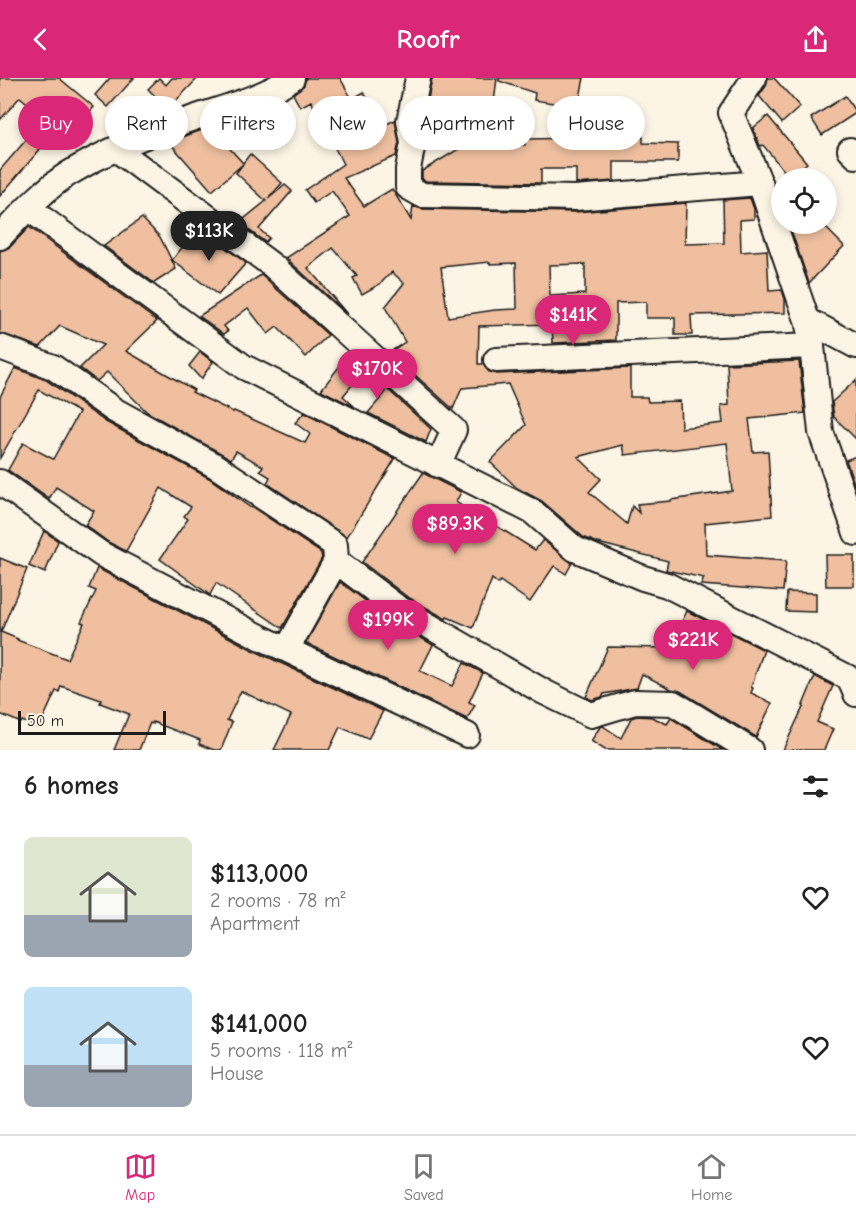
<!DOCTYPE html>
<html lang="en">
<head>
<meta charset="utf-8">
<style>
  :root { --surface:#fff; --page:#f2f2f2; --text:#222; --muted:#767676; --line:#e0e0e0; --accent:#db2777 }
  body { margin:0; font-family:"Comic Neue",sans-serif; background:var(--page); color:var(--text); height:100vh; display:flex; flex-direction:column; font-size:22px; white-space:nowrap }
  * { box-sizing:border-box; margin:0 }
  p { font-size:20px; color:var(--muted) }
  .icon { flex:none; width:33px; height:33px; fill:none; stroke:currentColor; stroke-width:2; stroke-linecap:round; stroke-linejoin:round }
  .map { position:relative; height:672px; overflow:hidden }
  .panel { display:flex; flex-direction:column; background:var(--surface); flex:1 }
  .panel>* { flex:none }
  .banner { position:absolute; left:18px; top:18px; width:820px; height:54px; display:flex; gap:12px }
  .controls { position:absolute; left:771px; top:90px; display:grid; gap:12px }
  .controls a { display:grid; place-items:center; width:66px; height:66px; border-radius:50%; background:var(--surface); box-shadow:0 3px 9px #0003; font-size:30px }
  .scale { position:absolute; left:18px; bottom:15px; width:148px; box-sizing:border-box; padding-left:6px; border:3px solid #1c1c1c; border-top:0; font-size:16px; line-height:21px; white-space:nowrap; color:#1c1c1c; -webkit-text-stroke:4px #fcf5e5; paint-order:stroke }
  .price { position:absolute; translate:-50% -51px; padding:0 14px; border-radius:21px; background:var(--accent); color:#fff; font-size:20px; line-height:39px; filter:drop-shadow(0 2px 3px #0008) }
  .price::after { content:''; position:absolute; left:50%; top:36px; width:18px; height:14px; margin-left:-9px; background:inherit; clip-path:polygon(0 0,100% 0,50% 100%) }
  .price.selected { background:#222; color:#fff }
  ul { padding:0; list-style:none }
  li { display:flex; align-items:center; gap:18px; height:150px; padding:0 24px }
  li span { display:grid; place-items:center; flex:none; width:168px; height:120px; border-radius:9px; color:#555 }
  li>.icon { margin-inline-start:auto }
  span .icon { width:72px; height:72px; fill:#fffc; stroke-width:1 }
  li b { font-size:26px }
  h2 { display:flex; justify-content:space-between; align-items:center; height:72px; padding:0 24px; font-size:26px }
  .tag { padding:0 21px; border-radius:27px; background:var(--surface); box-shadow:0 3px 9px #0003; font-size:21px; line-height:54px }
  .tag.selected { background:var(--accent); color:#fff }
  header { display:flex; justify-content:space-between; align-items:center; height:78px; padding:0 24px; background:var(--accent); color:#fff; font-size:27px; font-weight:700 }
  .tab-bar { display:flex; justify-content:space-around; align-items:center; height:84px; border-top:2px solid var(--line); background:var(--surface); font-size:16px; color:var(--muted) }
  .tab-bar a { display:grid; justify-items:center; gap:3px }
  .tab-bar .selected { color:var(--accent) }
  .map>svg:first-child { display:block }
  .building { fill:#efbf9f; stroke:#1c1c1c; stroke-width:1.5; fill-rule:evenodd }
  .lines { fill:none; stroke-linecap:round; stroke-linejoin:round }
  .street-casing { stroke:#1c1c1c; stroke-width:28 }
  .street { stroke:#fcf5e5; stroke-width:24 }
</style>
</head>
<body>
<header><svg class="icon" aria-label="back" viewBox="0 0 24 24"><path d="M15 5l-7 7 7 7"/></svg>Roofr<svg class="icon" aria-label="share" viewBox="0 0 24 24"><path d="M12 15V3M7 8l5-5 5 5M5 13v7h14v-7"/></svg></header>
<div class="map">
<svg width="856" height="672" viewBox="0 0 856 672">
  <rect width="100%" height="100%" fill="#fcf5e5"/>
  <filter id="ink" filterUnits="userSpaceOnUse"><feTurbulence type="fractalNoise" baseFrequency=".0167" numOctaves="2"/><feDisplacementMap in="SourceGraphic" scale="12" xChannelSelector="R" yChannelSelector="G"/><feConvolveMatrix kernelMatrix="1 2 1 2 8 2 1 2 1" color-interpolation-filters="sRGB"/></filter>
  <g filter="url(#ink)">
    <g class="building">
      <polygon points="0,0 59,0 94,29 64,63 54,55 0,118 0,92 45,40 20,19 0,42"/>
      <polygon points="110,0 134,0 108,29 95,17"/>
      <polygon points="159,0 166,7 172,0 198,0 168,31 148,11"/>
      <path d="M306,0h34l12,21 12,-7 18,34 13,-6 4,23 -3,13 -52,22 20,28 28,-17 19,31 2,-14 9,3 153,3 111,-9 -1,41 39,-1 -1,-43 27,-2 4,11v10l-14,1 1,32 26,-2 2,41 13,-1 3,9v14l-94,2 1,20h-17v-17h-29v-16l-30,1v37l-63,3 -1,-19 -73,2 -1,38h5l6,8 8,2 133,-6v29h17l1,5 32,-1 1,27 42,-5 -2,-17 8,-1 -2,-41 72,-3 6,52 -56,6 4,33 15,-1 4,65 -67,7 1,32 80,6 -3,30 -82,-6 3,-7 -38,-8 2,-9 -70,-18 -15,-6 -41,-36 -25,-13 -27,-26 36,-37 -18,-41 -46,4 -9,21 -57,-51 2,-1 -5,-7 12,-8 -20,-35 19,-24 -12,-11 -12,12 -18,10 -9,-16 4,-2 -24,-28 -25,20 40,47 -62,-57 64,-42 -18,-25 -18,12 -9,-13 38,-26 -32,-63 -11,6 -7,-13 11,-9zM490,184v2l26,-1 1,46 -22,1 -47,7 -7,-50zM585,186v30l-35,2 -1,-31zM727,365l5,48 -61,9v1l-34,3 2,9 -7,-7 -5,18 -38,-32 12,-13 -23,-22 45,-12 2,10z"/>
      <polygon points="432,0 497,0 489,66 525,67 525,61 643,59 643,65 678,66 678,84 614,84 614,103 576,106 576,91 541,91 541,105 426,103 422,101 422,93 477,60 470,46 427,64 424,43"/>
      <polygon points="499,0 584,0 578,29 534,22 535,15 499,3"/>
      <polygon points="768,0 774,0 800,29 782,45 759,18 766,8"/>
      <polygon points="845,18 856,35 822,57 811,40"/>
      <polygon points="768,38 807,85 790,100 763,67 760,68 753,50"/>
      <polygon points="210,49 243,85 250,76 282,105 268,121 285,107 292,113 259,151 269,160 265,164 239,145 266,123 236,95 243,86 212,113 169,64"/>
      <polygon points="142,140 160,159 176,191 154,205 104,168"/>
      <polygon points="789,146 822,146 844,168 809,205"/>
      <polygon points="29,149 157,243 126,273 194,312 192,314 233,334 234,333 305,365 310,356 295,345 304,335 395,381 347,459 267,405 270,399 260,393 263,388 236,373 231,381 147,334 107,294 97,303 80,290 103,267 60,248 40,269 0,255 0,173 10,169"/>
      <polygon points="200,151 246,185 218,217 172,182 189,161 191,163"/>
      <polygon points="261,197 328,257 306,279 277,249 268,256 248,230 224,248 228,253 224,256 199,238"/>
      <polygon points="200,274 213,284 201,301 189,288"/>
      <polygon points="349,276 431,351 426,364 368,335 386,314 363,294 343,318 355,329 321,312"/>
      <polygon points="15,290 46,302 106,344 209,400 251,430 252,429 321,475 322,480 282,550 216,505 210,517 160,481 188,441 184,438 191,429 161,410 126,473 108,464 85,447 94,433 56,409 49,421 8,392 23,365 53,381 79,334 39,312 0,380 0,319"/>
      <polygon points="856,302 856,361 834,339 832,324"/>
      <polygon points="856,378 856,411 846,382"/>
      <polygon points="423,395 461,414 456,424 493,450 495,447 535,472 543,462 572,485 566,496 554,488 530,524 500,503 498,506 492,501 473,550 447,539 446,541 406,518 362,484"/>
      <polygon points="44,453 58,463 45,495 29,488"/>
      <polygon points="825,477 854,477 854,508 826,508"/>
      <polygon points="0,480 27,491 1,554 18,561 17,562 67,581 84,545 81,544 96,513 89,510 97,490 255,573 383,633 368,661 340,649 329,672 274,672 291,637 241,613 227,642 232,644 221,672 214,672 199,666 200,662 153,644 153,646 150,645 139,672 114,672 129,636 100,625 101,622 61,608 59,614 56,613 39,650 22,643 21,645 0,636"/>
      <polygon points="340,504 390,541 433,567 420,593 452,608 464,585 483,595 469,624 475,627 467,641 306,565"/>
      <polygon points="787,514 816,515 816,534 786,533"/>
      <polygon points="687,533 764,572 751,609 753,610 751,615 772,625 756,659 680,613 671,611 642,596 637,610 604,616 602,619 592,622 586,619 608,569 669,570"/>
      <polygon points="815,598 833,608 817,644 833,651 824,672 783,672 804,627 803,627"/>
      <polygon points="637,638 652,639 667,646 671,640 723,672 605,672 591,663 600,649 603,648 621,660 631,640"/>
    </g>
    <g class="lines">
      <g class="street-casing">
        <g id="street">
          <polyline points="418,0 409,43 413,65 408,91 408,109 422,117 575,120 760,105"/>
          <polyline points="754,0 731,35 760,105 807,242 812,268 821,354 856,455"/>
          <polyline points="116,71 273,188 454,352 438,387"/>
          <polyline points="850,72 856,78"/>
          <polyline points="28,130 244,289 533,434 575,471 643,500 667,507 849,600 856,616"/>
          <path d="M0,159c20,-21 43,-47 68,-63 36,-22 77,-39 117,-53 36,-13 76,-22 107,-43"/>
          <polyline points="807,242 856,268"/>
          <polyline points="0,269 53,289 114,332 216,388 335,467 336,483 398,530 544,614 591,637 635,624 673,625 750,672"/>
          <polyline points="496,282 812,268"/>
          <polyline points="0,404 101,476 262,560 467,657"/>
          <polyline points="287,571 336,483"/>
        </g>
      </g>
      <use href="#street" class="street"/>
    </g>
  </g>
</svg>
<div class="controls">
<a><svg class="icon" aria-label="locate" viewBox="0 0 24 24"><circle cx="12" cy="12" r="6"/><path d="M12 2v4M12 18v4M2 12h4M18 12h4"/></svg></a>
</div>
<div class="scale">50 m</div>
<b class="price selected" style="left:209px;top:184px">$113K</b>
<b class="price" style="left:573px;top:268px">$141K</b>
<b class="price" style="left:377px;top:322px">$170K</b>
<b class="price" style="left:455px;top:477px">$89.3K</b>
<b class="price" style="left:388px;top:573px">$199K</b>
<b class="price" style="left:693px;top:593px">$221K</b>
<div class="banner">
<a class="tag selected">Buy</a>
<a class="tag">Rent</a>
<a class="tag">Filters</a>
<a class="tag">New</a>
<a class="tag">Apartment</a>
<a class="tag">House</a>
</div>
</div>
<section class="panel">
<h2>6 homes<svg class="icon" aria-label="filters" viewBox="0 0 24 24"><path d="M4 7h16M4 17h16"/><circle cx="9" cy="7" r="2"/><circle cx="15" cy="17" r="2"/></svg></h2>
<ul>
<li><span style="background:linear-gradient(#dfe7d0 65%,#9aa5b1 0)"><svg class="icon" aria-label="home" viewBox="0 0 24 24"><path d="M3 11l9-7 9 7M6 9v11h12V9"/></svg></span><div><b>$113,000</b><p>2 rooms · 78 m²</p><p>Apartment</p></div><svg class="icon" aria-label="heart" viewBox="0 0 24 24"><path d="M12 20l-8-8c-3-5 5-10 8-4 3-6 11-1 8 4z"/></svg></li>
<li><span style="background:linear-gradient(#bfe0f5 65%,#9aa5b1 0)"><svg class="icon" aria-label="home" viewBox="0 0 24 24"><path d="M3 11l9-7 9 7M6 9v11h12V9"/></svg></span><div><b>$141,000</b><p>5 rooms · 118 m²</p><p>House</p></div><svg class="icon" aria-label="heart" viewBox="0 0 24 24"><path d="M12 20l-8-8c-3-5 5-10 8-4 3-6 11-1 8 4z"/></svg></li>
</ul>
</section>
<nav class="tab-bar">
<a class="selected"><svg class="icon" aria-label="map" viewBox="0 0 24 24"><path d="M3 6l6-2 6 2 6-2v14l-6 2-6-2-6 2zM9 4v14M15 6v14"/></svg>Map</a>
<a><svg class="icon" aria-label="saved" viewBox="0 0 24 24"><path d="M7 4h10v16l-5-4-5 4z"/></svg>Saved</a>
<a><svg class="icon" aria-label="home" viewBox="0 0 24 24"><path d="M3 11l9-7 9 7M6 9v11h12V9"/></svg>Home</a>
</nav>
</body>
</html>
